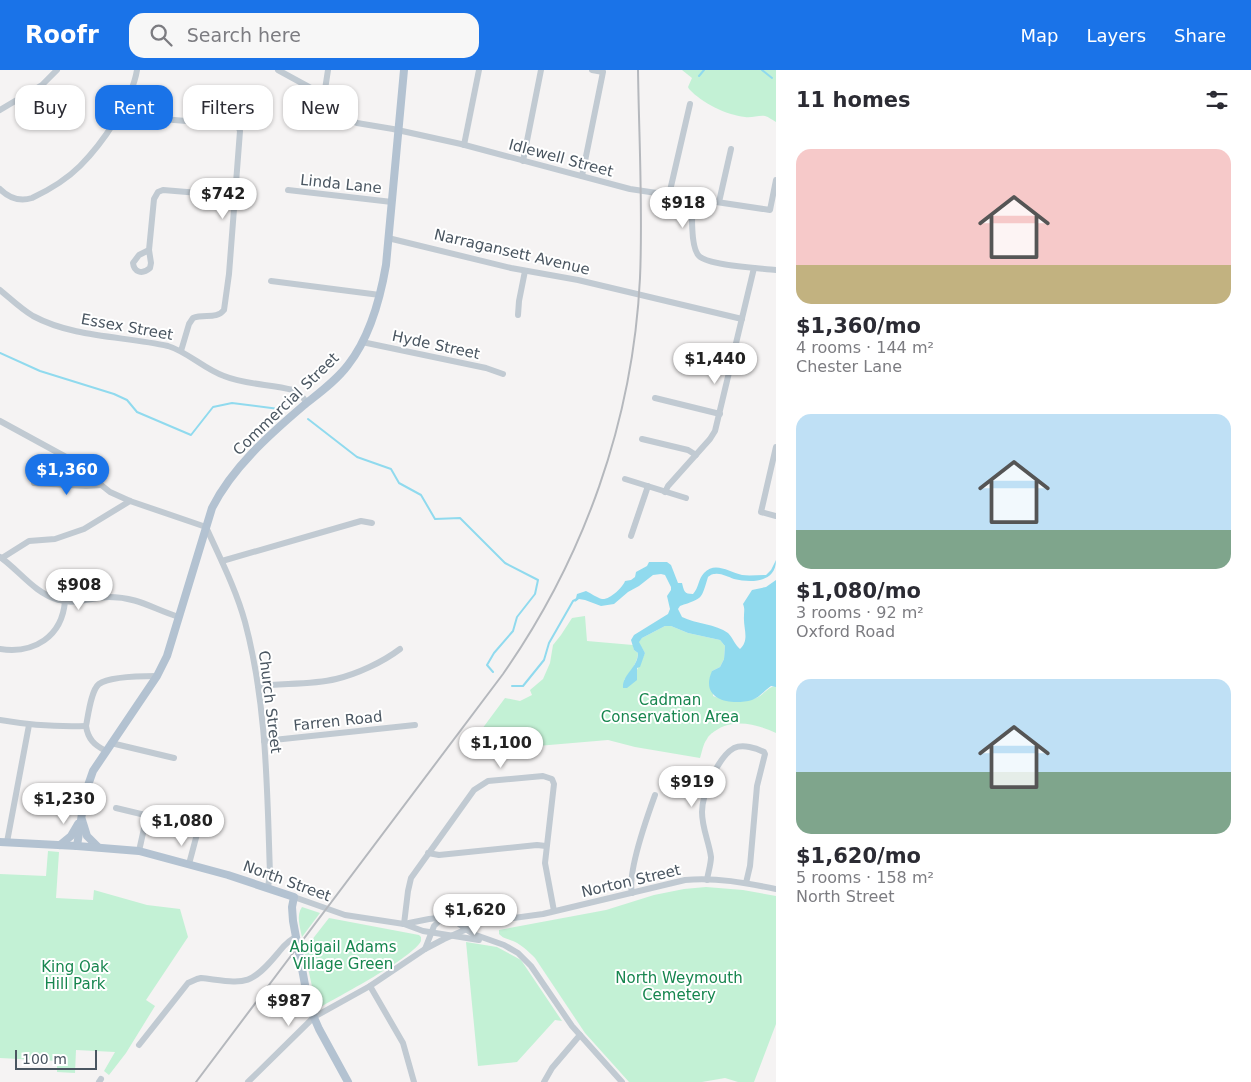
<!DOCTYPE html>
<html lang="en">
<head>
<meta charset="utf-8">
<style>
  :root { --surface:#fff; --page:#f7f7f7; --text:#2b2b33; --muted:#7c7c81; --accent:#1a73e8 }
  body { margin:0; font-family:"DejaVu Sans",sans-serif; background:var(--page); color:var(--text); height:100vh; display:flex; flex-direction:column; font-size:19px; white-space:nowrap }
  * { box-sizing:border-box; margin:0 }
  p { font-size:16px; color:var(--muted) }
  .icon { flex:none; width:28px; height:28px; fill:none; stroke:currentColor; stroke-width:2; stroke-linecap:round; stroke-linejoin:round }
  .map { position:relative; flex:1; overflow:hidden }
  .details { display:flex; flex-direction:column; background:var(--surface); width:475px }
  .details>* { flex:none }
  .hud { position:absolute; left:15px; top:15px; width:475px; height:45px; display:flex; gap:10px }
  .scale { position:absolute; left:15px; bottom:12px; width:82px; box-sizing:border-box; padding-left:5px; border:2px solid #4a5661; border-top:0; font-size:14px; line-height:18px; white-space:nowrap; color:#4a5661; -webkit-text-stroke:4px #fff; paint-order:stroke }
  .price { position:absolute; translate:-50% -42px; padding:0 11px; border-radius:18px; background:#fff; color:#222; font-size:16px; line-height:32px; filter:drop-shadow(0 1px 2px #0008) }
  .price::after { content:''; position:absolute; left:50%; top:30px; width:15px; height:11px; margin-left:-8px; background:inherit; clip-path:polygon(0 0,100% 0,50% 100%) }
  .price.current { background:var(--accent); color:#fff }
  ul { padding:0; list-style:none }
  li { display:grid; align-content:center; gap:10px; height:265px; padding:0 20px }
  li span { display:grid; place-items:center; height:155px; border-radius:15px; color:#555 }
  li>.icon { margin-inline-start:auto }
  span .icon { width:90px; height:90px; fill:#fffc; stroke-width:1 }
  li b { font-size:21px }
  h2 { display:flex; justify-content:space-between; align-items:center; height:60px; padding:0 20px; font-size:21px }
  .tag { padding:0 18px; border-radius:15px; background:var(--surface); box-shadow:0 1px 4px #0004; font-size:18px; line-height:45px }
  .tag.current { background:var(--accent); color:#fff }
  header { display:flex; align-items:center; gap:30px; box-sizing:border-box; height:70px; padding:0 25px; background:var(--accent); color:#fff }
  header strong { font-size:24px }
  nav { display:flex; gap:28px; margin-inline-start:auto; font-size:18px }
  .search { width:350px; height:45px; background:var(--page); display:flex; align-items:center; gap:12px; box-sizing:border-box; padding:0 18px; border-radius:15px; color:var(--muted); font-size:19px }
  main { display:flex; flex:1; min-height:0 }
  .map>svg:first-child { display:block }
  .green { fill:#c3f1d5 }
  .water { fill:#90daee }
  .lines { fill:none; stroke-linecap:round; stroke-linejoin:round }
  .stream { stroke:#90daee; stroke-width:2 }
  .minor { stroke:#c1cad2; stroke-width:6 }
  .major { stroke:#b3c2d1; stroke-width:8 }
  .rail { stroke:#b5b8bd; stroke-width:2 }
  .labels { text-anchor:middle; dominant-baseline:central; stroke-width:4; stroke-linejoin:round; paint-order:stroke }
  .street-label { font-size:15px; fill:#4a5661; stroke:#fff }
  .park-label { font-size:15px; fill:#17864f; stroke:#fff }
</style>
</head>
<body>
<header>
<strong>Roofr</strong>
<div class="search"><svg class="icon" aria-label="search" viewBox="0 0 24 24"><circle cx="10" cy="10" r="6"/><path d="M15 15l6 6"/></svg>Search here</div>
<nav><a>Map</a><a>Layers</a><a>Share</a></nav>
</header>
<main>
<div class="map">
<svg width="776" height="1012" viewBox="0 0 776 1012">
  <rect width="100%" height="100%" fill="#f5f3f3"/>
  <g class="green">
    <path d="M682,0h94v52c-4,-2 -7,-5 -11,-6 -6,-1 -13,2 -20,1 -19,-2 -43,-14 -56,-28l-1,-2 4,-9z"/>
    <path d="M585,546l2,25 46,4 1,5 4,3c0,9 -9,21 -14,27h13l-1,-8 9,-19 -7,-11 4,-4 23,-12h6l17,7 32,7 5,6 -1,13 -4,8 -8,4 1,25c7,4 35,5 43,2 8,-3 11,-11 20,-12v47c-19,-9 -43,-15 -61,-2 -3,2 -7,5 -8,8 -4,5 -5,13 -7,19l-65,-11 -27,-7 -143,12 40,-54 15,3 12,-6 -2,-5 13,-11 7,-16 3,-18 8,-10 11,-17z"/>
    <polygon points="48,781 59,782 56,828 93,830 94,820 147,835 180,839 188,867 146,930 155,936 126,983 109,1005 104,1001 115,982 76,980 75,1003 57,1002 57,991 0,988 0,804 46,806"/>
    <path d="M706,817l37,3 33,6v128l-22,58h-16l-13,-4 -23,4h-73l-44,-49 -50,-75c-7,-7 -15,-15 -25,-18 -5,-2 -7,-2 -11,-6v-4l107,-20 48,-15 30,-6z"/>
    <path d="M302,837l18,6 -18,24c-2,-10 -6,-22 0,-30z"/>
    <path d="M329,848l90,17 2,2v4c-7,16 -85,57 -104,68l-13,-59z"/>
    <polygon points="466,872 497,877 521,890 562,951 555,950 517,992 478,996"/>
  </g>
  <path class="water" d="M776,490c0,23 -25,23 -42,19 -6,-2 -13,-6 -19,-5 -4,0 -4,1 -7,3 -7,23 -5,21 -28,29l-2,3 4,8c14,7 34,7 46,16 5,5 7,12 12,16 10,-9 3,-21 4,-33 0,-5 1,-7 -1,-12l9,-14 14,-3 10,-7v107l-5,-1c-6,4 -12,12 -19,14 -21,6 -53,0 -40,-29l8,-4 4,-8 1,-13 -5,-6 -32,-7 -17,-7h-6l-23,12 -3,4 6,11 -5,14 -3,1v12l-10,8h-4c-1,-14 15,-20 15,-35l-4,-3 -3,-10 3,-5 34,-21 2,-5 -3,-13 4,-6v-3l-6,-12 -4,-1 -8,1 -14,11 -11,6 -14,12 -13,2 -16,-6 -6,-1 -4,3 2,-8 9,-3c5,2 11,7 16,8 8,1 21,-12 23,-18l6,-1 4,-3 1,-5 11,-6 2,-4h18l4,3 7,18h4c2,8 2,11 11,11 6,-6 5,-15 11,-21 11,-12 25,-1 38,2 7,1 16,0 24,0l5,-5z"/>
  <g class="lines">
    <g class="stream">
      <polyline points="762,0 772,8"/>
      <polyline points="699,6 704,0"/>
      <polyline points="0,283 40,301 114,324 127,330 137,342 191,365 213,337 232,333 279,339"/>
      <polyline points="308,349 357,387 391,399 399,413 421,425 435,449 460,448 505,493 538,510 535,524 517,547 513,561 494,583 487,595 493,602"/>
      <polyline points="512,616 523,616 544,590 549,573 573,531 577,529"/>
    </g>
    <g class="minor">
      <polyline points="278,0 320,23 327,29 335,43 357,53 393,59 461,74 630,119 770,140 776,110"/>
      <polyline points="324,26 328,0"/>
      <polyline points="0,40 42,15 57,0"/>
      <path d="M162,49l73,6 3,1 2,5 -11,143 -5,36c-8,10 -20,3 -31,8l-4,6 -8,27"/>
      <polyline points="464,75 479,0"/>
      <polyline points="523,91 541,0"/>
      <polyline points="582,106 603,2 592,0"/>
      <path d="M0,119c9,9 19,13 32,9 17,-8 35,-19 48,-32 22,-22 52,-65 57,-96"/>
      <polyline points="288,120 392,132"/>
      <polyline points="669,125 690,34"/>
      <path d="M693,128c-1,12 -3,49 6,58 10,10 61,12 77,14"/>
      <polyline points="719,132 731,79"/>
      <polyline points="388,168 511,198 578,210 742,249"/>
      <path d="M149,180l2,13 -1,5c-8,7 -16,4 -17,-5l6,-8 10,-5 5,-51 4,-7 5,-2 72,6"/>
      <polyline points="271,211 380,225"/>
      <path d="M0,220c11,9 21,19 33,26 41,22 91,20 135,30 20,6 36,23 56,30 22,9 47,8 69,14l8,5 6,8"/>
      <polyline points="518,245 519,231 525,201"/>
      <polyline points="362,272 486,298 503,304"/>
      <polyline points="683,286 730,297"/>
      <polyline points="655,328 720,344"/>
      <path d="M0,351l66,36 44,35 20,9 76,26c14,31 30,62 39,95 22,82 22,168 25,252l-2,13"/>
      <polyline points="642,369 688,380 696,385"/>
      <polyline points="776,377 761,442 776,446"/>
      <polyline points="625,409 686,428"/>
      <polyline points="34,413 86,416 101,415"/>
      <polyline points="665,422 668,416 710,369 715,361 754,198"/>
      <polyline points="631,466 648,416"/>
      <path d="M0,487c20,14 34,36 59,43 16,5 34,-3 50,-3 29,0 44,12 70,20"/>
      <polyline points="2,488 29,471 55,469 84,459 130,431"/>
      <polyline points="222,491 361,451 372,453"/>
      <path d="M0,579c34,5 62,-12 65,-48"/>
      <path d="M258,616c26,-3 53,-1 78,-7 21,-5 47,-17 64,-30"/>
      <path d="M0,650c29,5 56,7 86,6"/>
      <polyline points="264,671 415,655"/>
      <polyline points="111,673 174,688"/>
      <path d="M106,681c-12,-6 -18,-12 -20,-25 2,-10 5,-36 13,-42 11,-8 44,-8 58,-8"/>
      <polyline points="116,738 195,757 197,764 189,794"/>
      <polyline points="7,772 29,655"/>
      <polyline points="139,781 147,745"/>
      <polyline points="428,783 439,785 537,775 546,776"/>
      <path d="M707,810c1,-7 4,-16 4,-23 -2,-15 -9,-29 -9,-45 0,-18 16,-55 32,-64 9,-4 22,0 30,4l1,2 -8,32 -7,80 -4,17"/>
      <path d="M632,823c-5,-21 15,-76 23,-98"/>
      <polyline points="294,827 345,845 404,854 423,861 479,870"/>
      <polyline points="452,847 484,850"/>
      <polyline points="404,854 408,821 411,808 474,720 488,711 543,706 552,709 554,714 545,793 554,841"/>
      <polyline points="404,854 429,849 446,847 455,851 473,864 504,875 518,883 531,896 572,956 622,1012"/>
      <polyline points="425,879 434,856 442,848"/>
      <polyline points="370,916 403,973 414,1012"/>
      <path d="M139,975l49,-62 9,-4 4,-1c43,5 48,10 77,-25 5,-6 10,-13 18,-16"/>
      <polyline points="99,1012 101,1009"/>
      <path d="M248,1012l66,-65 56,-31 55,-37 19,-10 39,-17 60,-8 142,-34c31,-3 61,3 91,9"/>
      <polyline points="544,1012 552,998 580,965"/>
    </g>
    <g class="major">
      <polyline points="82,750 87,766 98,777"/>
      <polyline points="0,772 77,776 139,781 228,805 294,827 292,837 293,851 309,936 319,959 348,1012"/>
      <polyline points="60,775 71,766 78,754"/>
      <path d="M77,776l8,-52 8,-23 64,-95 10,-20 45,-148c20,-40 57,-73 91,-102 16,-13 33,-25 45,-41 22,-28 32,-65 38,-100l18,-195"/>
    </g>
    <path class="rail" d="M196,1012l307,-408c81,-116 130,-253 137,-396 3,-69 -1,-139 -2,-208"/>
  </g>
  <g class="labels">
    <g class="street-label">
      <text transform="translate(561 88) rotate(15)">Idlewell Street</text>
      <text transform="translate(341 114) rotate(6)">Linda Lane</text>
      <text transform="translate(512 182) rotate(13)">Narragansett Avenue</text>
      <text transform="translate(127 257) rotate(10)">Essex Street</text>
      <text transform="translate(436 275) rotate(12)">Hyde Street</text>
      <text transform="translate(286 334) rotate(-44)">Commercial Street</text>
      <text transform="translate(270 632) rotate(83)">Church Street</text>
      <text transform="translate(338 651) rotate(-6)">Farren Road</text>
      <text transform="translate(287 811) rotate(20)">North Street</text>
      <text transform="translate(631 811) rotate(-13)">Norton Street</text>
    </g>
    <g class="park-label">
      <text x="670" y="630">Cadman<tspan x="670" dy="17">Conservation Area</tspan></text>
      <text x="343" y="877">Abigail Adams<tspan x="343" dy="17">Village Green</tspan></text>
      <text x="75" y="897">King Oak<tspan x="75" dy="17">Hill Park</tspan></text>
      <text x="679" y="908">North Weymouth<tspan x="679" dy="17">Cemetery</tspan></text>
    </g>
  </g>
</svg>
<div class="scale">100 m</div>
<b class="price" style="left:223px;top:150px">$742</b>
<b class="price" style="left:683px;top:159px">$918</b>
<b class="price" style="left:715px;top:315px">$1,440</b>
<b class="price current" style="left:67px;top:426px">$1,360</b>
<b class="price" style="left:79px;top:541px">$908</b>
<b class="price" style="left:501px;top:699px">$1,100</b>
<b class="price" style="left:692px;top:738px">$919</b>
<b class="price" style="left:64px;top:755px">$1,230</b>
<b class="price" style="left:182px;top:777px">$1,080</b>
<b class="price" style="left:475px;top:866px">$1,620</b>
<b class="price" style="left:289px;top:957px">$987</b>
<div class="hud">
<a class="tag">Buy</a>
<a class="tag current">Rent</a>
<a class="tag">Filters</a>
<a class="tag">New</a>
</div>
</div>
<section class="details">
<h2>11 homes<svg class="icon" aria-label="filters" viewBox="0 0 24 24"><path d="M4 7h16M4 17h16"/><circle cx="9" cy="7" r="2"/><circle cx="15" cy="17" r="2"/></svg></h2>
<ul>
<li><span style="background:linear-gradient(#f6c9c9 75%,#c2b280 0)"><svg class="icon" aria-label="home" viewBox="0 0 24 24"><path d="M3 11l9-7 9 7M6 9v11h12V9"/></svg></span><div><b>$1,360/mo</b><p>4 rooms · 144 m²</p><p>Chester Lane</p></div></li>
<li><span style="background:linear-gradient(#bfe0f5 75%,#7fa58c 0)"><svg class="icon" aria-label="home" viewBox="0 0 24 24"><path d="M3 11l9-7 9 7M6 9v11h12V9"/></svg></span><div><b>$1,080/mo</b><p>3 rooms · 92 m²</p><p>Oxford Road</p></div></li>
<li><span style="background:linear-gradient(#bfe0f5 60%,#7fa58c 0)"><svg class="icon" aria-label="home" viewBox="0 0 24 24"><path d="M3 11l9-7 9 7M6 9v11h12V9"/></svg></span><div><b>$1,620/mo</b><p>5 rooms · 158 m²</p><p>North Street</p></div></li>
</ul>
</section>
</main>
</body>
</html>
